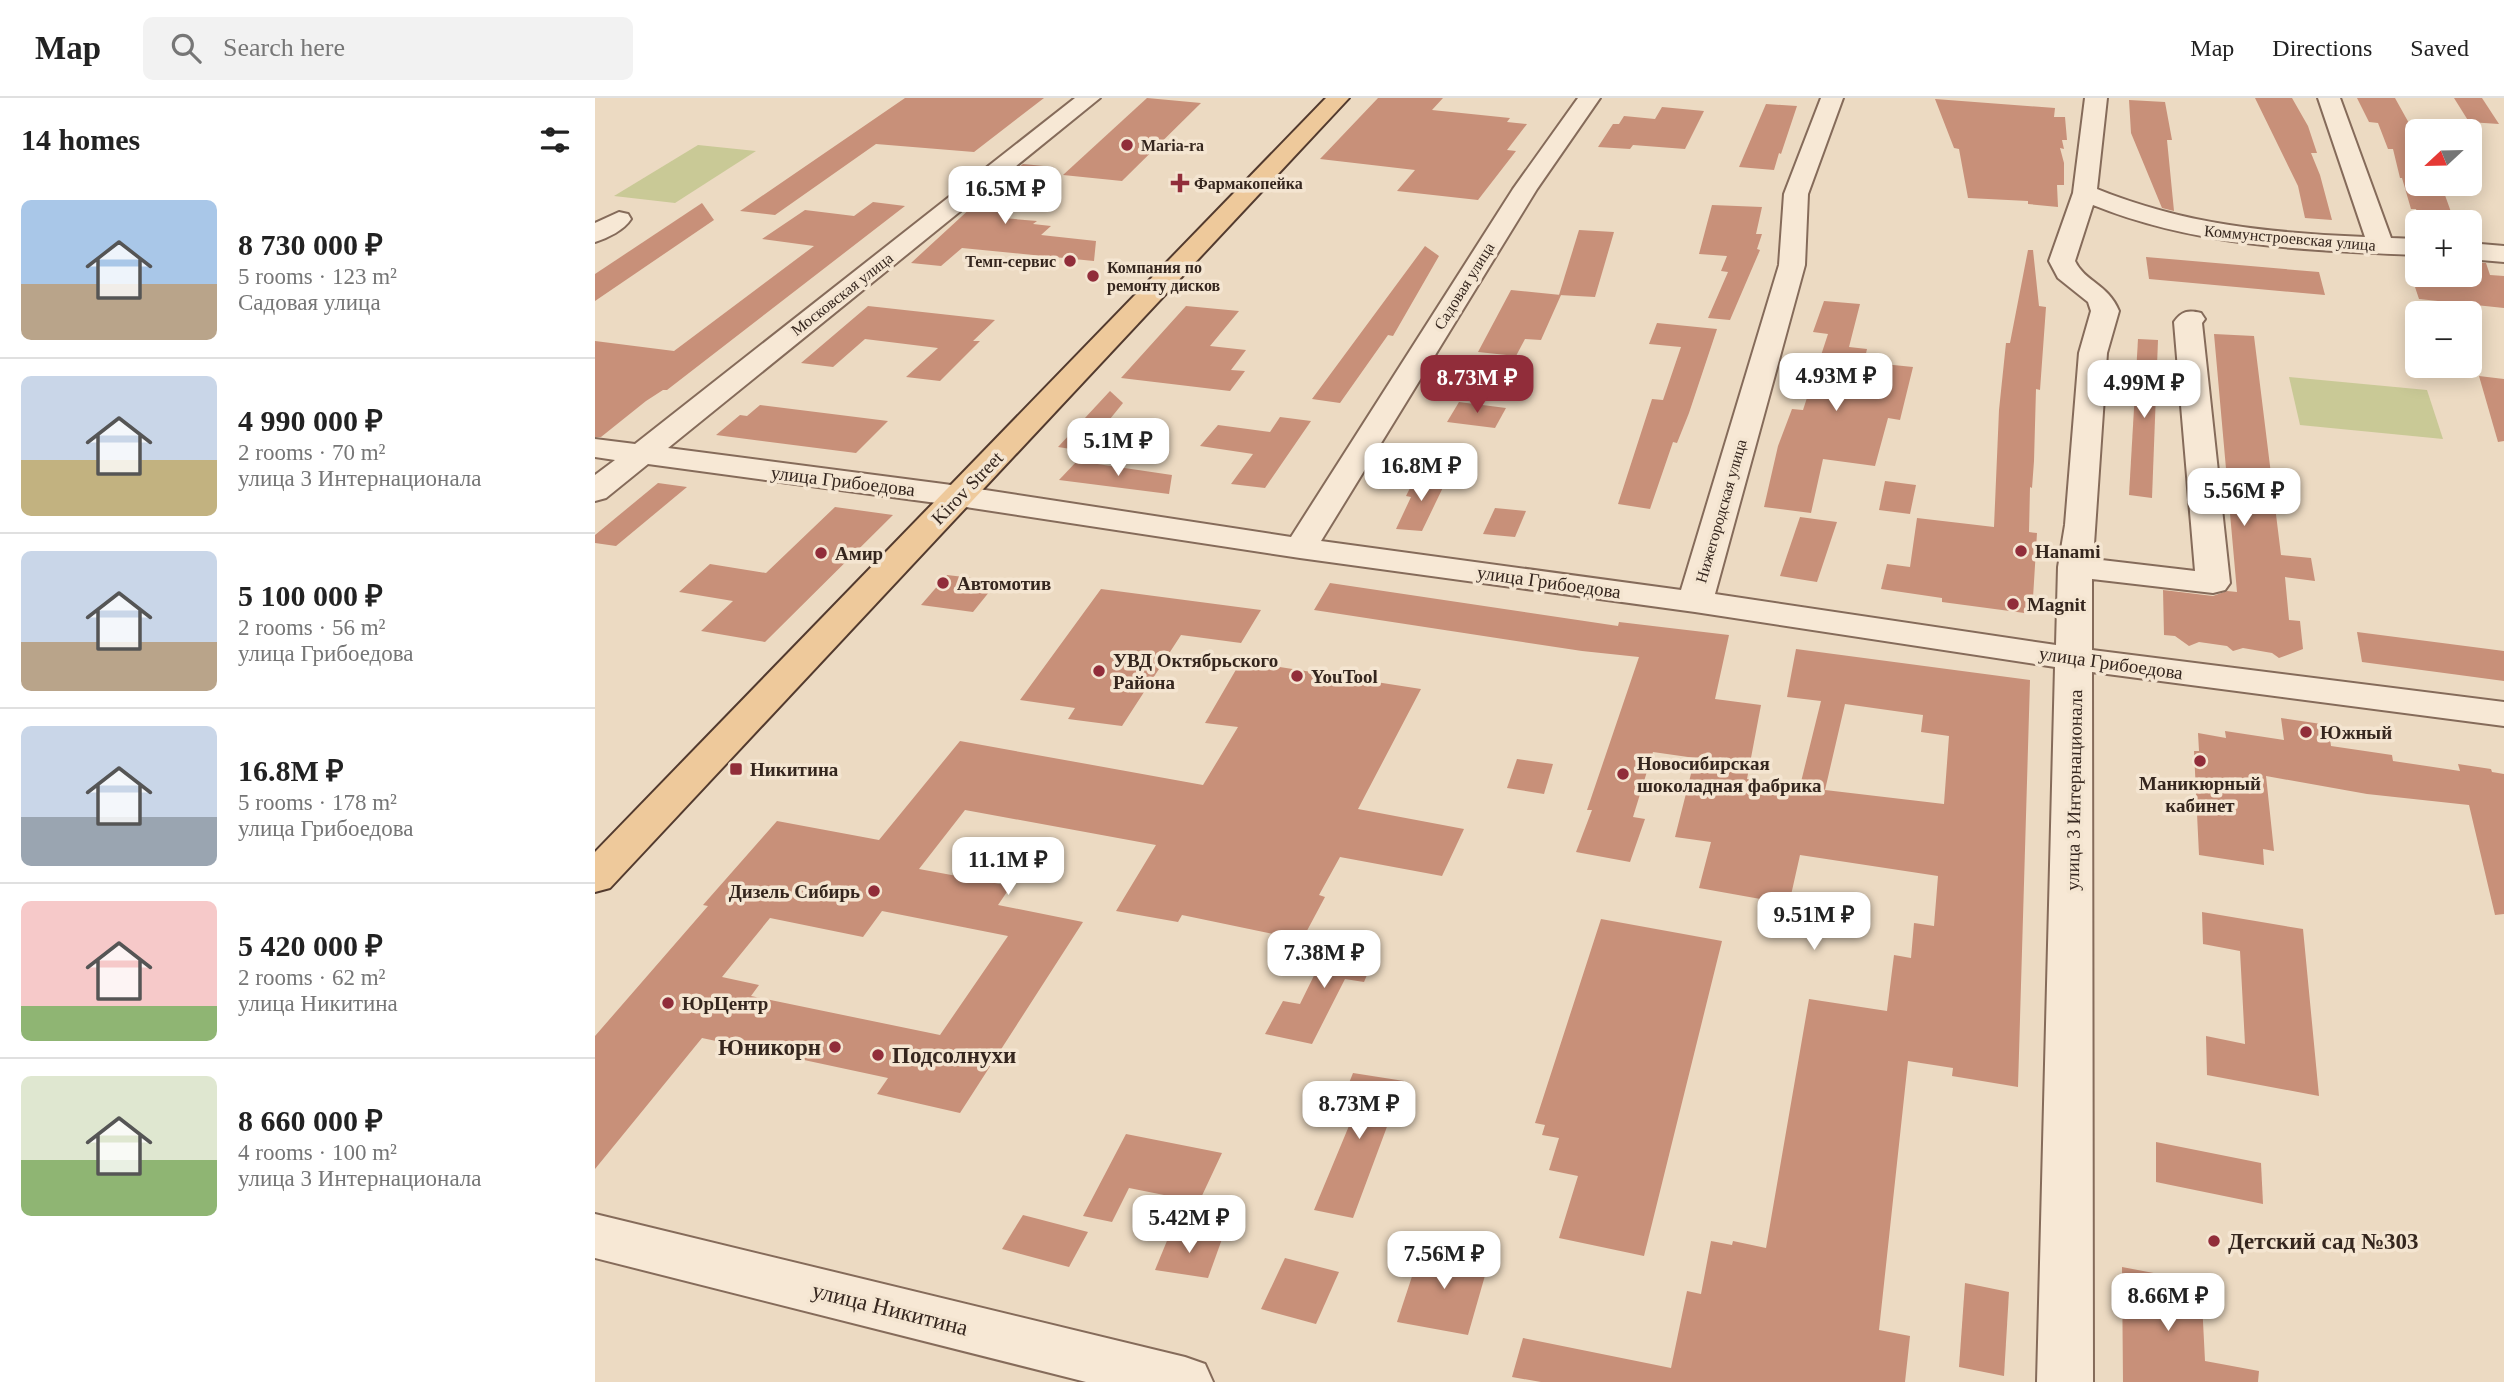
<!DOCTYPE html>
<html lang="en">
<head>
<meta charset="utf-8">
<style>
  :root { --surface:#fff; --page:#f2f2f2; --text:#222; --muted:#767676; --line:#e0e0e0; --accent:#912d3a }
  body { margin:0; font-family:Georgia,serif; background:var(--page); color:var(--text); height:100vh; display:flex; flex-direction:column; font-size:26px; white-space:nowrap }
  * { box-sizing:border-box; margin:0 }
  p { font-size:23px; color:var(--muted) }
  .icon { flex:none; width:38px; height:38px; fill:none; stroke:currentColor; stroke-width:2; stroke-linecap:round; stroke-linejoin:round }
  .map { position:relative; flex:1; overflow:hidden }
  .panel { display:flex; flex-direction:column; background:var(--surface); width:595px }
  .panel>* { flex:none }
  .needle { width:46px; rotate:248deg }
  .buttons { position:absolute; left:1810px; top:21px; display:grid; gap:14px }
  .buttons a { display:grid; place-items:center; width:77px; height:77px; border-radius:10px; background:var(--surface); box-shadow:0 4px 18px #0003; font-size:35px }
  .price { position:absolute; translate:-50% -60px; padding:0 16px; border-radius:14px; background:#fff; color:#222; font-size:23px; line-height:46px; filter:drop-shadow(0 2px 4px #0008) }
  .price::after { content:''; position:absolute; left:50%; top:42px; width:21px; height:16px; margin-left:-10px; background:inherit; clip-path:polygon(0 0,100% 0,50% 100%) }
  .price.on { background:var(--accent); color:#fff }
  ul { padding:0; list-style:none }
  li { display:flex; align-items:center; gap:21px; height:175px; padding:0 21px }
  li+li { border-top:2px solid var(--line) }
  li span { display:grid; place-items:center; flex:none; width:196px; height:140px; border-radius:10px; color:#555 }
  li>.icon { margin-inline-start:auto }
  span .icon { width:84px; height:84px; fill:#fffc; stroke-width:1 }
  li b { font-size:30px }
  h2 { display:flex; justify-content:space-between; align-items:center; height:84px; padding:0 21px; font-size:30px }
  header { display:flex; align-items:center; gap:42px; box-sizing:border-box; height:98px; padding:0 35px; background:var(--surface); border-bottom:2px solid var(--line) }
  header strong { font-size:33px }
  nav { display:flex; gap:38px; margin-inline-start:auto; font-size:24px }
  .search { width:490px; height:63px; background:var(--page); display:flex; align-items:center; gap:18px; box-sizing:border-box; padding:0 24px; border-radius:10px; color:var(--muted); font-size:26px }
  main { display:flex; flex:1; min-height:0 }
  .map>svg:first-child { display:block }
  .green { fill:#c9c996 }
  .building { fill:#c89079; fill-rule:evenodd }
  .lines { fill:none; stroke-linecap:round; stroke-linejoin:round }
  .minor-casing { stroke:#856b5a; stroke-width:4 }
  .major-casing { stroke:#523a2e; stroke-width:4 }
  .minor { fill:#f7e8d5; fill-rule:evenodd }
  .major { fill:#eec99b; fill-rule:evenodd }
  .poi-dot { fill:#912d3a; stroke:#f4e5d1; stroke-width:2.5 }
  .labels { text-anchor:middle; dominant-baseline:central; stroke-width:7; stroke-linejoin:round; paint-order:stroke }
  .far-poi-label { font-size:16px; font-weight:bold; fill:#35261e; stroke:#f4e5d1; text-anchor:start }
  .far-street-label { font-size:16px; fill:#35261e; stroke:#f4e5d1 }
  .street-label { font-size:19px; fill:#35261e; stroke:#f4e5d1 }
  .poi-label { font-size:19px; font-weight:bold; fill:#35261e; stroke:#f4e5d1; text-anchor:start }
  .near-poi-label { font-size:23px; font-weight:bold; fill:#35261e; stroke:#f4e5d1; text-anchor:start }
  .near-street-label { font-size:23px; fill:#35261e; stroke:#f4e5d1 }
</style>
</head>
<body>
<header>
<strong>Map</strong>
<div class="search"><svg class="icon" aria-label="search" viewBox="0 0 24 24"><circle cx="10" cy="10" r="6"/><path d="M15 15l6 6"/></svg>Search here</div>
<nav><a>Map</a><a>Directions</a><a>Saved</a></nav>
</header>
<main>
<section class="panel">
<h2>14 homes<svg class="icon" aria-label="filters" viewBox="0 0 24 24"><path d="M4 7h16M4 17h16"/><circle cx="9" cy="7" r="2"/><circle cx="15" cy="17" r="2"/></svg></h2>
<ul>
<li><span style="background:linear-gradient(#a9c7e8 60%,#b9a48a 0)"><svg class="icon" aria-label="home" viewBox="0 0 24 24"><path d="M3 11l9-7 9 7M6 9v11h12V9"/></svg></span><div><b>8 730 000 ₽</b><p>5 rooms · 123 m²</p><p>Садовая улица</p></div></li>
<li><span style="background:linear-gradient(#c9d6e8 60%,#c2b280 0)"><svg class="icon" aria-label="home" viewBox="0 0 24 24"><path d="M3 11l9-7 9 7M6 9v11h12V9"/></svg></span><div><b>4 990 000 ₽</b><p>2 rooms · 70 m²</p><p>улица 3 Интернационала</p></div></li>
<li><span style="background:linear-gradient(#c9d6e8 65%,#b9a48a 0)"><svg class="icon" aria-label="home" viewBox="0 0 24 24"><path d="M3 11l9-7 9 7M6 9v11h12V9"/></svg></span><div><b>5 100 000 ₽</b><p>2 rooms · 56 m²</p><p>улица Грибоедова</p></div></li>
<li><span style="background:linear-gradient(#c9d6e8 65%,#9aa5b1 0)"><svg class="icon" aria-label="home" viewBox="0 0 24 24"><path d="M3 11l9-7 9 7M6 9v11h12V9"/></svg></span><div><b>16.8M ₽</b><p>5 rooms · 178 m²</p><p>улица Грибоедова</p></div></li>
<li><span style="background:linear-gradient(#f6c9c9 75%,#8fb573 0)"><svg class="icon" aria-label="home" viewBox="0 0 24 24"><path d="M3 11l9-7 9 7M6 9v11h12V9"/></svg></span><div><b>5 420 000 ₽</b><p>2 rooms · 62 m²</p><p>улица Никитина</p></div></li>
<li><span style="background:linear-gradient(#dfe7d0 60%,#8fb573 0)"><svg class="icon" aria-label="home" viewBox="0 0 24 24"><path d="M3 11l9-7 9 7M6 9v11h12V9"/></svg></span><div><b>8 660 000 ₽</b><p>4 rooms · 100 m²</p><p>улица 3 Интернационала</p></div></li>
</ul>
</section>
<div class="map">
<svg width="1909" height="1284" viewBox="0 0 1909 1284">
  <rect width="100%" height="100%" fill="#ecdac2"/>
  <g class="green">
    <polygon points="103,47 161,53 80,105 19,98"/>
    <polygon points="1694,279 1832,292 1848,341 1705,327"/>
  </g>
  <g class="building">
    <polygon points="310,0 449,0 379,54 281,46 180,117 145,113"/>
    <polygon points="552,0 606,5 527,83 468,77"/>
    <polygon points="783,0 848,0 837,12 915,20 912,24 932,26 912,52 921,53 883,102 802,93 820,72 725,61"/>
    <polygon points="1660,0 1697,0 1713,28 1722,55 1716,55 1725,77 1737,122 1710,120 1703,88"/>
    <polygon points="1762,0 1800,0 1815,27 1811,26 1817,39 1813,38 1822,59 1822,86 1846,86 1856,114 1846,114 1850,124 1825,124 1821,111 1816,111 1807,80 1805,80 1798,51 1793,51 1783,25 1774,24"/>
    <polygon points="1859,0 1887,0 1904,26 1874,24"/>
    <polygon points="1340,1 1460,10 1459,19 1470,19 1472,42 1467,42 1469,51 1465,50 1469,65 1469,87 1462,87 1463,109 1433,106 1433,103 1373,100 1364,51 1359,50"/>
    <polygon points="1534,2 1570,4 1577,42 1572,42 1579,113 1567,110 1536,35"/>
    <polygon points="1171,6 1202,8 1186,56 1184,55 1179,72 1144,69"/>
    <polygon points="1067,9 1109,13 1090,51 1038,47 1035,51 1003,49 1018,26 1024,26 1029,18 1060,21"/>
    <polygon points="428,66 459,69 408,120 442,123 438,126 456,128 446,137 501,143 499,163 367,150 346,168 316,165 391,96"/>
    <polygon points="278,104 310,108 72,292 68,292 51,303 6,339 0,339 0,243 79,253 219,148 167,141 210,112 259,118"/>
    <polygon points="107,105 119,122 0,203 0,176"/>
    <polygon points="1117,107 1167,109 1161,136 1167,136 1162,151 1165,152 1135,222 1113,220 1133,174 1126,173 1132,158 1104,156"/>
    <polygon points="984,132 1019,134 1000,199 964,197"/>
    <polygon points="830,148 844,158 798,238 793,237 745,305 717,301"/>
    <polygon points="1433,152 1438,152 1444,208 1451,209 1445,292 1441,291 1439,363 1437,390 1435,389 1434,434 1442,435 1437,516 1347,504 1347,500 1286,491 1292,466 1315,469 1322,420 1399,429 1404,312 1411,245 1415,245"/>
    <polygon points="1551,159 1724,174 1730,197 1554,181"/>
    <polygon points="1874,164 1891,165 1895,177 1909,178 1909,210 1824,201 1816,177 1874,177"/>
    <polygon points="916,192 966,197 946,242 930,241 921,258 883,254"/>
    <polygon points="1229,203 1265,206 1254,249 1272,251 1269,264 1318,269 1305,322 1293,320 1280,368 1228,361 1216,415 1169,409 1183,348 1197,311 1208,312 1233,236 1218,234"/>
    <polygon points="273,208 400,222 378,243 385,243 345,283 311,279 343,250 270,241 238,269 206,265"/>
    <polygon points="591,208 644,213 615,248 651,252 636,272 650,273 635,293 526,280"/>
    <polygon points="1062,225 1122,231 1094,315 1082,345 1078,344 1055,411 1023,406 1057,301 1068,302 1086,249 1054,246"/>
    <polygon points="1619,236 1659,238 1686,457 1716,460 1720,483 1690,479 1694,522 1705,523 1708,551 1684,560 1677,555 1648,550 1638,553 1632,548 1604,544 1594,548 1580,538 1569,537 1568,492 1618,498 1632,493 1642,494"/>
    <polygon points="1543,241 1563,242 1557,400 1534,397"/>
    <polygon points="1884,278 1909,281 1909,343 1903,344"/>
    <polygon points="515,293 528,305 489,353 463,349"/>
    <polygon points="864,304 911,310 900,330 852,324"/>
    <polygon points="165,307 293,323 261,355 121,337 145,317 152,318"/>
    <polygon points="685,319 716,323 670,390 636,386 658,356 605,348 623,327 675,334"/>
    <polygon points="482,363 577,377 574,396 464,382"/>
    <polygon points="821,378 852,381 827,433 801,431 816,399 811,398"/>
    <polygon points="1290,383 1321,387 1315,416 1284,412"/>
    <polygon points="63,385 92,389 21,448 0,445 0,437"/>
    <polygon points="240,409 298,417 170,544 106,533 138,503 84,494 115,466 171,475"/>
    <polygon points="900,410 931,413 920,439 888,436"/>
    <polygon points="1205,419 1242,424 1222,484 1185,478"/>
    <polygon points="352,477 403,483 378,514 326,507"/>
    <path d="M735,485l288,43 1,-4 110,13 -14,64 46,6 -14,74 53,7 21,-85 -34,-4 9,-48 234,31 -12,407 -66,-11 1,-8 -45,-7 -29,269 31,6 -5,46h-364l-29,-5 11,-39 148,30 16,-77 14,3 10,-53 21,4 1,-4 33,7 43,-249 78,12 7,-56 17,3 3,-35 20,3 4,-50 -138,-21 -11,49 -90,-16 12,-46 -36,-5 20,-79 -42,-6 -20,65 12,2 -15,43 -54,-10 16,-42h-5l52,-153 -57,-6 -268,-41zM1250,606l78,11 -2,17 28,4 -5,68 -119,-14z"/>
    <polygon points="506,491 666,512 646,545 586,537 527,628 473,621 480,610 425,602"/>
    <polygon points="1762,534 1909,553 1909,583 1767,564"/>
    <path d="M646,563l180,28 -63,120 106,20 -22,47 -102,-19 -21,38 6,2 -23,43 -120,-25 -4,7 -62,-11 40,-66 -191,-35 -46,59 92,17 -13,19 85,17 -123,191 -83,-19 11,-16 -186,-40 -107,131v-133l113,-130 -5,-1 74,-84 102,19 81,-99 243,44 35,-58 -33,-4zM287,813l126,25 -68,99 -189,-39 8,-11 -37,-8 48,-59 93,19z"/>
    <polygon points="1686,620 1733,627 1736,648 1797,657 1798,663 1865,673 1863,666 1896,671 1897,674 1909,676 1909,816 1900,817 1874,707 1772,696 1671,678 1679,753 1668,751 1669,767 1604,757 1599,653 1604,653 1603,635 1631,640 1630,633 1689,642"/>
    <polygon points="922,661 958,666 949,696 912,690"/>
    <polygon points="1607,814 1708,831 1724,998 1612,977 1611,938 1650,946 1645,853 1608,846"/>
    <polygon points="1006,821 1127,843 1049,1158 964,1140 983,1078 954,1072 964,1040 947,1037 950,1027 940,1025"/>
    <polygon points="738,839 785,847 769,884 750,881 717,946 670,936 688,903 705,906"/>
    <polygon points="758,975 809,983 758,1120 719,1112 756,1023 740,1020"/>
    <polygon points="531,1036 627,1055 604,1104 534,1090 517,1124 488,1118"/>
    <polygon points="1561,1044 1666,1065 1668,1106 1561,1084"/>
    <polygon points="428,1117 493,1134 474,1169 407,1151"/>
    <polygon points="576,1133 627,1141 613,1180 560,1172"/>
    <polygon points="827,1148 895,1160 873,1237 802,1224"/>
    <polygon points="690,1160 744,1174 721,1226 666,1211"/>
    <polygon points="1527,1169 1606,1184 1610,1263 1664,1273 1663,1284 1528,1284"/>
    <polygon points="1370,1185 1414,1194 1409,1278 1364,1269"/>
  </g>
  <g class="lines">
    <g class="minor-casing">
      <g id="minor">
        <path d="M480,0h25l-432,350 291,38 332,51 222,-348 65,-91h22l-63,91 -216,352 360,49 98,-325 5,-71 37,-96h22l-35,96 -3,71 -90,329 341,51 2,-78 7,-42 14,-172 12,-42 -3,-9 -30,-24 -9,-17 24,-68 12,-95h22l-10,91c89,36 174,44 268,48l-47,-139h22l51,140 26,1v16c-110,-5 -220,-8 -324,-50l-18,56c10,21 33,23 44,50l-12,42 -14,206 102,12 -21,-249c8,-11 14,-12 27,-9l4,6 -3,4 28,260 -5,7 -12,3 -121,-14v71l412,52v24l-412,-54 1,710h-56l18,-715 -360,-55 -395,-54 -341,-52 -311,-42 -42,34 -11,3v-26l20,-15 -20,-3v-18l40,5z"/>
        <path d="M24,114l9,2 3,5c-7,11 -23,19 -36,23v-19z"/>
        <polygon points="1874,145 1909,148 1909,164 1874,161"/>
        <polygon points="0,1116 590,1259 610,1266 618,1284 491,1284 0,1160"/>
      </g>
    </g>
    <g class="major-casing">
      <polygon id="major" points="731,0 754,0 15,790 0,794 0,754"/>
    </g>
    <use href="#minor" class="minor"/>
    <use href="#major" class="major"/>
  </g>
  <g class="poi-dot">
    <circle cx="532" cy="47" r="7"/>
    <path d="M581.5 74.5h7v7h7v7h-7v7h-7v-7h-7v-7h7z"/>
    <circle cx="475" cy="163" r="7"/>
    <circle cx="498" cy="178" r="7"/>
    <circle cx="1426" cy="453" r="7"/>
    <circle cx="226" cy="455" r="7"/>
    <circle cx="348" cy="485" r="7"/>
    <circle cx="1418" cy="506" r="7"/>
    <circle cx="504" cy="573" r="7"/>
    <circle cx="702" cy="578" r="7"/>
    <circle cx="1711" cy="634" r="7"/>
    <circle cx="1605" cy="663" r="7"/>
    <rect x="134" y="664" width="14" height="14" rx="3.5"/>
    <circle cx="1028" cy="676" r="7"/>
    <circle cx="279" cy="793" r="7"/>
    <circle cx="73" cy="905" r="7"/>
    <circle cx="240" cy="949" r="7"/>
    <circle cx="283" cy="957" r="7"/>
    <circle cx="1619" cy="1143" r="7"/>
  </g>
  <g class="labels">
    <g class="far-poi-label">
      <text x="546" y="47">Maria-ra</text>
      <text x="599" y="85">Фармакопейка</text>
      <text x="461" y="163" text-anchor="end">Темп-сервис</text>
      <text x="512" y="169">Компания по<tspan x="512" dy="18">ремонту дисков</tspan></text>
    </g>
    <g class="far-street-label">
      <text transform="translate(1695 140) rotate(5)">Коммунстроевская улица</text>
      <text transform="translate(869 188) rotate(-58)">Садовая улица</text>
      <text transform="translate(247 196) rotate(-38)">Московская улица</text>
      <text transform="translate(1126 413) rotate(-74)">Нижегородская улица</text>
    </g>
    <g class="street-label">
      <text transform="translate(248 383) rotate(7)">улица Грибоедова</text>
      <text transform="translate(372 390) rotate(-46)">Kirov Street</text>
      <text transform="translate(954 484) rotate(8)">улица Грибоедова</text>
      <text transform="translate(1516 565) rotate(8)">улица Грибоедова</text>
      <text transform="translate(1479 692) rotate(-89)">улица 3 Интернационала</text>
    </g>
    <g class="poi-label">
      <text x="1440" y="453">Hanami</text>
      <text x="240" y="455">Амир</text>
      <text x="362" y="485">Автомотив</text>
      <text x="1432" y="506">Magnit</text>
      <text x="518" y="562">УВД Октябрьского<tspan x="518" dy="22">Района</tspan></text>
      <text x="716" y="578">YouTool</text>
      <text x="1725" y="634">Южный</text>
      <text x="1042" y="665">Новосибирская<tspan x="1042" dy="22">шоколадная фабрика</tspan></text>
      <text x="155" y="671">Никитина</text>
      <text x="1605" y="685" text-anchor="middle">Маникюрный<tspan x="1605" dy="22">кабинет</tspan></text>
      <text x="265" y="793" text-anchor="end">Дизель Сибирь</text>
      <text x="87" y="905">ЮрЦентр</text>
    </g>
    <g class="near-poi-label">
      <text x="226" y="949" text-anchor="end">Юникорн</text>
      <text x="297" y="957">Подсолнухи</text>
      <text x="1633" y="1143">Детский сад №303</text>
    </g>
    <g class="near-street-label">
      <text transform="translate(295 1211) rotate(14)">улица Никитина</text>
    </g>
  </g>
</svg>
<div class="buttons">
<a><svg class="needle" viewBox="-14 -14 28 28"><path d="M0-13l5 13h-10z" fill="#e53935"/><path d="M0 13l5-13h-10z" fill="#767676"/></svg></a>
<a>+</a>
<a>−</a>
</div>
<b class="price" style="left:410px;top:128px">16.5M ₽</b>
<b class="price" style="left:1241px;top:315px">4.93M ₽</b>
<b class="price on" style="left:882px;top:317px">8.73M ₽</b>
<b class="price" style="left:1549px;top:322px">4.99M ₽</b>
<b class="price" style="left:523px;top:380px">5.1M ₽</b>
<b class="price" style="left:826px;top:405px">16.8M ₽</b>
<b class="price" style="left:1649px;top:430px">5.56M ₽</b>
<b class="price" style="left:413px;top:799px">11.1M ₽</b>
<b class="price" style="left:1219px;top:854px">9.51M ₽</b>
<b class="price" style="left:729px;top:892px">7.38M ₽</b>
<b class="price" style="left:764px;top:1043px">8.73M ₽</b>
<b class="price" style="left:594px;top:1157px">5.42M ₽</b>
<b class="price" style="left:849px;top:1193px">7.56M ₽</b>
<b class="price" style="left:1573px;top:1235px">8.66M ₽</b>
</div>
</main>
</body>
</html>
